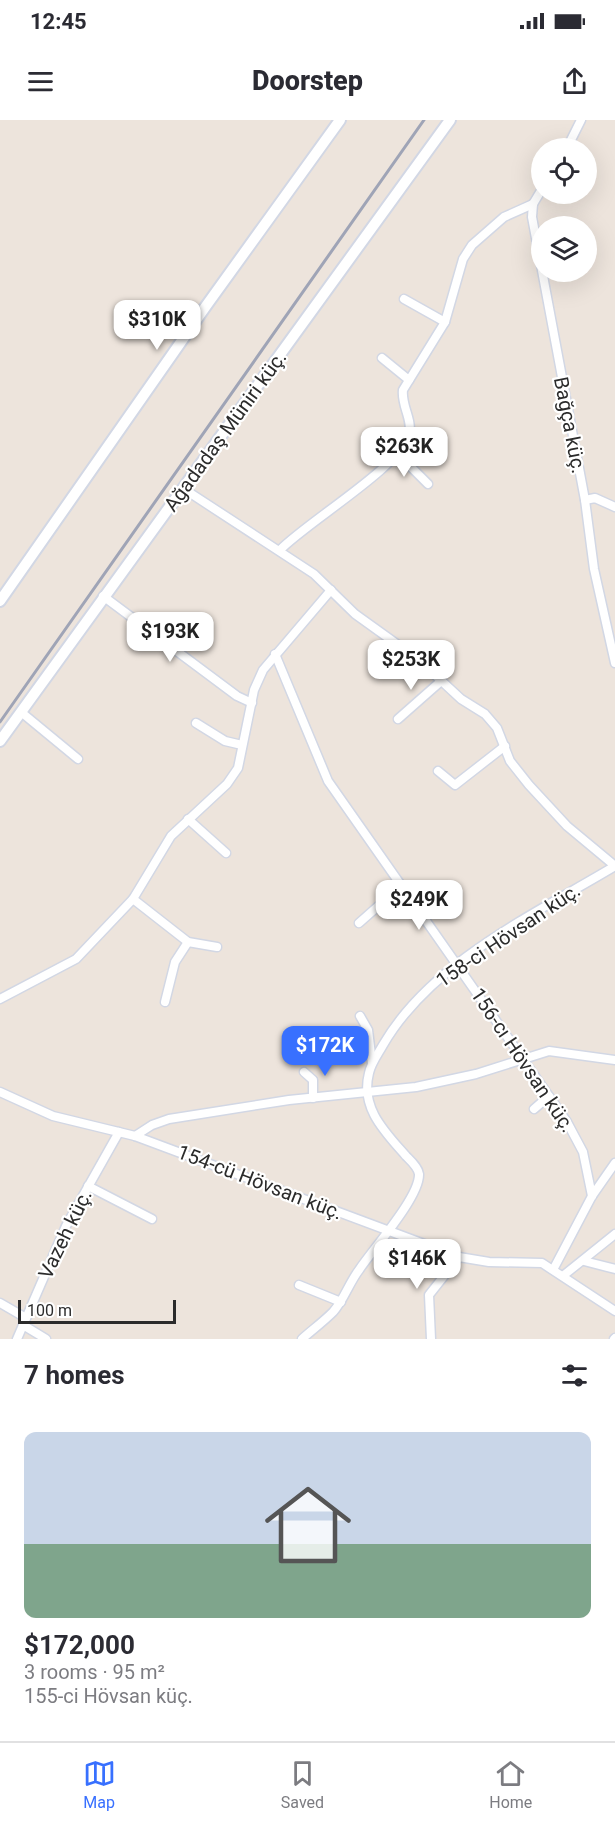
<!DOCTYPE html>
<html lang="en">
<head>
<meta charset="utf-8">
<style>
  :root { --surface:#fff; --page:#f7f7f7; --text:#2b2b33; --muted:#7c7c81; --line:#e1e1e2; --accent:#3870ff }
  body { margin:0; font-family:Roboto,sans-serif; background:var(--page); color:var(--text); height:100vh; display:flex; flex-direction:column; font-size:22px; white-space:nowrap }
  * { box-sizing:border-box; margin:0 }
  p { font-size:20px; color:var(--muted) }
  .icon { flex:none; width:33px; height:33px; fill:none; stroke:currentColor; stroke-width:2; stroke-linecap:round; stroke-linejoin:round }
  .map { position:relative; height:1219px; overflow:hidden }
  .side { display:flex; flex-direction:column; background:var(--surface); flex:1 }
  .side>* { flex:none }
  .fabs { position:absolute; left:531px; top:18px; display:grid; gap:12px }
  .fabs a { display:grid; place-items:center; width:66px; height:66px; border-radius:50%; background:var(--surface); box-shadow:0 6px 24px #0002; font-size:30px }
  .scale { position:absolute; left:18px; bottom:15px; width:158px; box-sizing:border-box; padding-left:6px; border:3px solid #2b2b2b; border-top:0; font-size:16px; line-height:21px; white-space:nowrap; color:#2b2b2b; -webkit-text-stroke:4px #fff; paint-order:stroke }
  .price { position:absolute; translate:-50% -51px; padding:0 14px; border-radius:12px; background:#fff; color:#222; font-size:20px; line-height:39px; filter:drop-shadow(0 2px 3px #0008) }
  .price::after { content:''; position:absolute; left:50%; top:36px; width:18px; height:14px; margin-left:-9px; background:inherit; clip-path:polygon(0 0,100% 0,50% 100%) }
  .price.selected { background:var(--accent); color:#fff }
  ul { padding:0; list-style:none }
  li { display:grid; align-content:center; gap:12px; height:318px; padding:0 24px }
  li+li { border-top:2px solid var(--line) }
  li span { display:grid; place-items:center; height:186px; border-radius:12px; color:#555 }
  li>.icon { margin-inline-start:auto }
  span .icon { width:108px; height:108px; fill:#fffc; stroke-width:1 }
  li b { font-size:26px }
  h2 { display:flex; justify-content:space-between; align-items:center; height:72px; padding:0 24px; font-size:26px }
  .status { display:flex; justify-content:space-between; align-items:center; height:42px; padding:0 30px; background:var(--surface); direction:ltr }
  .status svg { height:16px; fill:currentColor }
  header { display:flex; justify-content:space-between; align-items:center; height:78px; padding:0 24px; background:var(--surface); font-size:27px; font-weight:800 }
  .tabs { display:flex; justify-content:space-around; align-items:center; height:84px; border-top:2px solid var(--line); background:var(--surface); font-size:16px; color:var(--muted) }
  .tabs a { display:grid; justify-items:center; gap:3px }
  .tabs .selected { color:var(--accent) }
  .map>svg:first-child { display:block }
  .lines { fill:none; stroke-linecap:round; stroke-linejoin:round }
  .minor-casing { stroke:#d2d7e4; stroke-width:11 }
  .tertiary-casing { stroke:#d2d7e4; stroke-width:14 }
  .minor { stroke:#fff; stroke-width:8 }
  .tertiary { stroke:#fff; stroke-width:10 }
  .rail { stroke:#9fa4b6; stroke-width:3 }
  .labels { text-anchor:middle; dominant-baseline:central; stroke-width:4.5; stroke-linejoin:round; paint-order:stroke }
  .street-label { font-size:20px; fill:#2b2b2b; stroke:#fff }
</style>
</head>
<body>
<div class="status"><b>12:45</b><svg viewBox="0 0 49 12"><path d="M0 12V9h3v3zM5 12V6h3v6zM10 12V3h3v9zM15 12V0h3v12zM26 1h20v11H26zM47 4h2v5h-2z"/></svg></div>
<header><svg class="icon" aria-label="menu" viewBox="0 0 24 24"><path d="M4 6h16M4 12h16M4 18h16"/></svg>Doorstep<svg class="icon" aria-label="share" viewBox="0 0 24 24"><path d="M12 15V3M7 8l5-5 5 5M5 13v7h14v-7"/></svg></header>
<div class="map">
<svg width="615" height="1219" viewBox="0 0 615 1219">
  <rect width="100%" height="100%" fill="#ede4dc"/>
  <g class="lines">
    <g class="minor-casing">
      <g id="minor">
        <polyline points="567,28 581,0"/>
        <polyline points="542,69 533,84 532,97 585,380 594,449 615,543"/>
        <polyline points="404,179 445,202"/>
        <polyline points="382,238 409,260"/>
        <polyline points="398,334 428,364"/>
        <polyline points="184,369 314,454 355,494 419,540 461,579 485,594 497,608 510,641 529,665 567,706 615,746"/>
        <polyline points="585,380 595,378 615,387"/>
        <path d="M280,430c27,-28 120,-83 129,-115 4,-16 -8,-29 -6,-45l42,-68 18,-63 9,-14 32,-28 29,-13"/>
        <polyline points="103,476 237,576 252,583"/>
        <polyline points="275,534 328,661 567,1002 583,1032 592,1076"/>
        <polyline points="21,592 78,639"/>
        <polyline points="398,599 440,562"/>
        <polyline points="196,603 225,621 242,625"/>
        <polyline points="438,651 455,665 505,626"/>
        <polyline points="188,699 226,733"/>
        <polyline points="133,779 188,822 217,827"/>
        <polyline points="359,803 402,765"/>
        <polyline points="0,879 76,839 133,779 171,716 227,664 238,648 254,570 263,550 331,470"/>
        <polyline points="165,882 175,842 188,822"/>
        <polyline points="360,896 368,910 372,943"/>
        <polyline points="304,952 313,960 313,978"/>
        <polyline points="0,972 53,996 135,1016 459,1137 489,1142 542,1143 615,1191"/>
        <polyline points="534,989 549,976"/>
        <polyline points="135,1016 152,1005 169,999 289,980 416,967 476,954 549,931 615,940"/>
        <polyline points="88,1066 152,1099"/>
        <polyline points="584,1141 615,1149"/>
        <polyline points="554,1148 592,1076 615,1043"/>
        <polyline points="564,1155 615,1114"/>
        <polyline points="299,1165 341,1182"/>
        <polyline points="0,1183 26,1198"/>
        <polyline points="23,1205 46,1219"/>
        <polyline points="17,1219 66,1106 119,1012"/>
        <path d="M302,1219c10,-9 21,-17 31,-27 11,-12 16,-29 26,-42 13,-20 61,-73 60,-96 -1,-7 -8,-13 -13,-18 -21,-24 -46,-48 -37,-83 2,-10 9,-19 14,-28 48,-83 152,-131 232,-179"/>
        <polyline points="431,1219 429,1175 459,1137"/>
        <polyline points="614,1219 615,1218"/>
      </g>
    </g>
    <g class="tertiary-casing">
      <g id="tertiary">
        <polyline points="0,481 206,186 340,0"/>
        <polyline points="0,621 450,0"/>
      </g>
    </g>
    <use href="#minor" class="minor"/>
    <use href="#tertiary" class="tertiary"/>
    <polyline class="rail" points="0,602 424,0"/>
  </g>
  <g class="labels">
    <g class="street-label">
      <text transform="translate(570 305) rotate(79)">Bağça küç.</text>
      <text transform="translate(225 311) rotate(-54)">Ağadadaş Müniri küç.</text>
      <text transform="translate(508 815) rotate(-34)">158-ci Hövsan küç.</text>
      <text transform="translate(523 940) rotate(56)">156-cı Hövsan küç.</text>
      <text transform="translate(260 1062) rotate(21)">154-cü Hövsan küç.</text>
      <text transform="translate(65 1114) rotate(-64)">Vazeh küç.</text>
    </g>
  </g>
</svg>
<div class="fabs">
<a><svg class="icon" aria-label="locate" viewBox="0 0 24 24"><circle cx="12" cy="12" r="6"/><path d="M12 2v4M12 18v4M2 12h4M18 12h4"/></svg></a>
<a><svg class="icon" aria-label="layers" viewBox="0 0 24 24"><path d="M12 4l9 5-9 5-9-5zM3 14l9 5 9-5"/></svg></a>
</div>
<div class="scale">100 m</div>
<b class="price" style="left:157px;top:231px">$310K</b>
<b class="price" style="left:404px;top:358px">$263K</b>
<b class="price" style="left:170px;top:543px">$193K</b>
<b class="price" style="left:411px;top:571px">$253K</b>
<b class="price" style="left:419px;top:811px">$249K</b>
<b class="price selected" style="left:325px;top:957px">$172K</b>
<b class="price" style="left:417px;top:1170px">$146K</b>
</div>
<section class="side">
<h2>7 homes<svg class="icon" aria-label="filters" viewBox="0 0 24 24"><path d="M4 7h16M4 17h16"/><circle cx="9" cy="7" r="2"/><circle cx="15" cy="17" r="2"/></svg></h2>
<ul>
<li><span style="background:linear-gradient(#c9d6e8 60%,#7fa58c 0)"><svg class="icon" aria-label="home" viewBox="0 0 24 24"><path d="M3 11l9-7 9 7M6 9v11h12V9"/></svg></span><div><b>$172,000</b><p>3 rooms · 95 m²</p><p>155-ci Hövsan küç.</p></div></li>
</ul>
</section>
<nav class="tabs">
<a class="selected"><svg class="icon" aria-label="map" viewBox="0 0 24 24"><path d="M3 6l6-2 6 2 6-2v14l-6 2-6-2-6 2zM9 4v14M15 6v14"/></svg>Map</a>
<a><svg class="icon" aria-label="saved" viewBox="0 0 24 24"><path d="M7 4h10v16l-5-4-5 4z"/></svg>Saved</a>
<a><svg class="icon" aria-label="home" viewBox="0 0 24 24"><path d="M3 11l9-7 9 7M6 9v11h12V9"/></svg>Home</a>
</nav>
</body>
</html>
